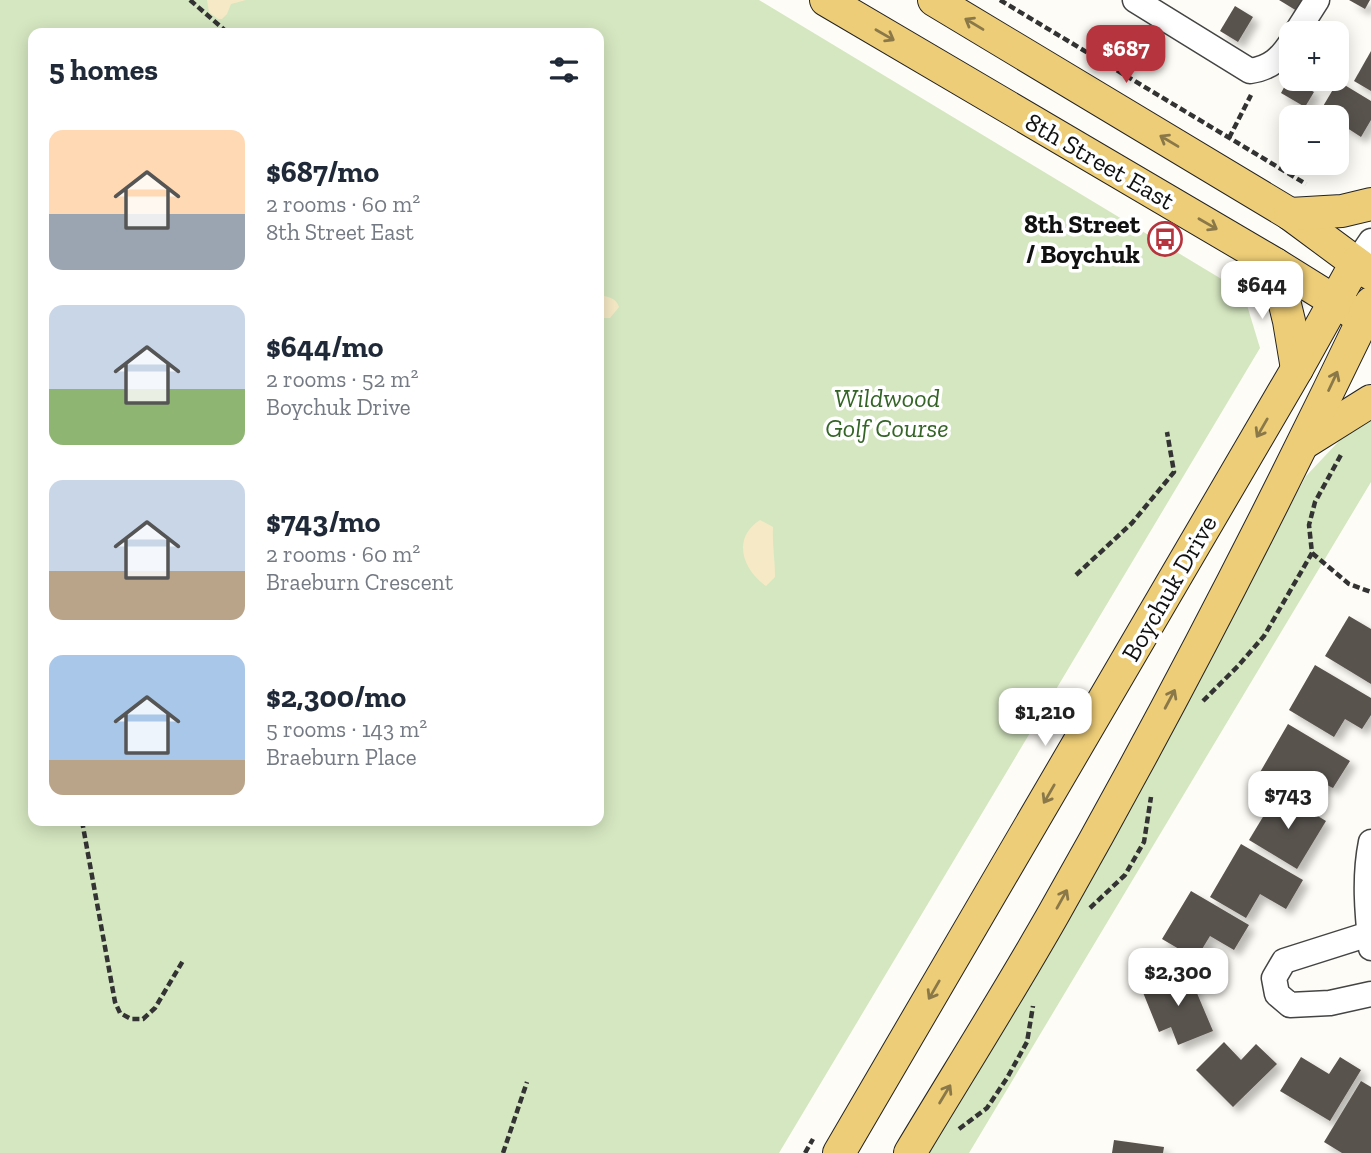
<!DOCTYPE html>
<html lang="en">
<head>
<meta charset="utf-8">
<style>
  :root { --surface:#fff; --page:#f2f2f3; --text:#1f2937; --muted:#747a83; --accent:#b6343d }
  body { margin:0; font-family:"Zilla Slab",serif; background:var(--page); color:var(--text); height:100vh; display:flex; flex-direction:column; font-size:26px; white-space:nowrap }
  * { box-sizing:border-box; margin:0 }
  p { font-size:23px; color:var(--muted) }
  .icon { flex:none; width:38px; height:38px; fill:none; stroke:currentColor; stroke-width:2; stroke-linecap:round; stroke-linejoin:round }
  .map { position:relative; flex:1; overflow:hidden }
  .panel { position:absolute; left:28px; top:28px; width:576px; height:798px; display:flex; flex-direction:column; background:var(--surface); border-radius:14px; box-shadow:0 4px 18px #0003 }
  .panel>* { flex:none }
  .controls { position:absolute; left:1279px; top:21px; display:grid; gap:14px }
  .controls a { display:grid; place-items:center; width:70px; height:70px; border-radius:14px; background:var(--surface); box-shadow:0 4px 18px #0003; font-size:35px }
  .price { position:absolute; translate:-50% -60px; padding:0 16px; border-radius:14px; background:#fff; color:#222; font-size:23px; line-height:46px; filter:drop-shadow(0 2px 4px #0008) }
  .price::after { content:''; position:absolute; left:50%; top:42px; width:21px; height:16px; margin-left:-10px; background:inherit; clip-path:polygon(0 0,100% 0,50% 100%) }
  .price.active { background:var(--accent); color:#fff }
  ul { padding:0; list-style:none }
  li { display:flex; align-items:center; gap:21px; height:175px; padding:0 21px }
  li span { display:grid; place-items:center; flex:none; width:196px; height:140px; border-radius:14px; color:#555 }
  li>.icon { margin-inline-start:auto }
  span .icon { width:84px; height:84px; fill:#fffc; stroke-width:1 }
  li b { font-size:30px }
  h2 { display:flex; justify-content:space-between; align-items:center; height:84px; padding:0 21px; font-size:30px }
  .map>svg:first-child { display:block }
  .green { fill:#d5e7c1; fill-rule:evenodd }
  .sand { fill:#f6eac6 }
  .building { fill:#59524e; filter:url(#shadow) }
  .lines { fill:none; stroke-linecap:round; stroke-linejoin:round }
  .minor-casing { stroke:#444; stroke-width:27 }
  .major-casing { stroke:#222; stroke-width:34 }
  .path { stroke:#333; stroke-width:4.5; stroke-dasharray:7 3.5; stroke-linecap:butt }
  .minor { stroke:#fff; stroke-width:24 }
  .major { stroke:#edcd77; stroke-width:32 }
  .oneway { stroke:#8a7849 }
  .labels { text-anchor:middle; dominant-baseline:central; stroke-width:7; stroke-linejoin:round; paint-order:stroke }
  .street-label { font-size:26px; fill:#111; stroke:#fff }
  .poi-label { font-size:26px; font-weight:bold; fill:#111; stroke:#fff; text-anchor:end }
  .park-label { font-size:26px; font-style:italic; fill:#346426; stroke:#fff }
</style>
</head>
<body>
<div class="map">
<svg width="1371" height="1153" viewBox="0 0 1371 1153">
  <defs>
    <filter id="shadow"><feDropShadow dx="6" dy="6" stdDeviation="3.5" flood-color="#0004"/></filter>
  </defs>
  <rect width="100%" height="100%" fill="#fefcf6"/>
  <g class="green">
    <path d="M0,0h759l484,292 17,56 -481,805h-779zM33,33h565v788h-565z"/>
    <polygon points="1371,416 1371,482 969,1153 925,1153 1082,892 1306,476 1340,440"/>
  </g>
  <g class="sand">
    <polygon points="207,0 246,0 231,4 227,14 222,19 218,19 209,12"/>
    <path d="M599,295c8,2 17,2 20,12l-9,11h-11z"/>
    <path d="M760,520l13,7c-1,17 2,32 2,50l-9,9c-24,-17 -34,-48 -6,-66z"/>
  </g>
  <g class="building">
    <polygon points="1279,0 1303,0 1297,11"/>
    <polygon points="1349,0 1370,0 1365,9"/>
    <polygon points="1235,6 1253,17 1238,42 1220,31"/>
    <polygon points="1371,51 1371,91 1354,81"/>
    <polygon points="1289,78 1314,92 1305,107 1281,93"/>
    <polygon points="1338,81 1371,101 1371,120 1361,137 1341,124 1343,121 1322,108"/>
    <polygon points="1349,616 1371,629 1371,684 1325,656"/>
    <polygon points="1315,665 1371,698 1371,715 1362,729 1345,719 1334,737 1289,710"/>
    <polygon points="1288,724 1350,761 1333,788 1323,783 1310,805 1259,774"/>
    <polygon points="1278,792 1326,821 1297,869 1249,840"/>
    <polygon points="1241,844 1303,880 1286,909 1260,894 1246,918 1210,897"/>
    <polygon points="1191,891 1249,925 1234,950 1210,936 1196,959 1162,939"/>
    <polygon points="1188,972 1213,1031 1178,1045 1171,1027 1159,1032 1142,990"/>
    <polygon points="1224,1042 1241,1060 1256,1044 1277,1064 1233,1107 1196,1070"/>
    <polygon points="1301,1057 1329,1074 1340,1057 1361,1070 1330,1121 1280,1091"/>
    <polygon points="1361,1081 1371,1087 1371,1153 1342,1153 1324,1142"/>
    <polygon points="1114,1140 1164,1147 1163,1153 1112,1153"/>
  </g>
  <g class="lines">
    <g class="minor-casing">
      <g id="minor">
        <path d="M1135,0l115,71c21,-3 31,-13 42,-30"/>
        <polyline points="1296,33 1317,0"/>
        <polyline points="1356,263 1371,241"/>
        <path d="M1371,842c-7,35 -4,70 0,106"/>
        <polyline points="1369,934 1284,961 1274,978 1277,994 1290,1005 1330,1003 1371,994"/>
      </g>
    </g>
    <g class="major-casing">
      <g id="major">
        <polyline points="826,0 1275,264 1352,312"/>
        <polyline points="934,0 1290,214 1371,274"/>
        <polyline points="1290,214 1342,211 1371,204"/>
        <polyline points="1275,264 1289,321 1297,369"/>
        <polyline points="1304,443 1371,401"/>
        <polyline points="839,1153 1297,369 1356,263"/>
        <path d="M910,1153c48,-80 98,-159 144,-240 113,-199 218,-403 317,-610"/>
      </g>
    </g>
    <g class="path">
      <polyline points="190,0 228,33"/>
      <polyline points="1000,0 1306,184"/>
      <polyline points="1229,138 1251,95"/>
      <polyline points="1312,553 1349,584 1371,592"/>
      <polyline points="1076,575 1132,523 1174,472 1167,432"/>
      <polyline points="1203,701 1238,666 1264,636 1312,553 1309,525 1315,502 1342,453"/>
      <polyline points="82,821 115,1002 120,1013 131,1019 143,1019 155,1008 184,959"/>
      <polyline points="1090,908 1125,875 1144,842 1151,797"/>
      <polyline points="959,1129 987,1108 1007,1078 1027,1042 1033,1006"/>
      <polyline points="503,1153 527,1082"/>
      <polyline points="805,1153 813,1139"/>
    </g>
    <use href="#minor" class="minor"/>
    <use href="#major" class="major"/>
  </g>
  <defs><path id="oneway-shaft" d="M-6 0H5M1.5-3L5.5 0L1.5 3" fill="none" stroke-width="1.6" stroke-linecap="round" stroke-linejoin="round" transform="scale(1.75)"/></defs>
  <g class="oneway">
    <use href="#oneway-shaft" transform="translate(974 24) rotate(-149)"/>
    <use href="#oneway-shaft" transform="translate(885 35) rotate(30)"/>
    <use href="#oneway-shaft" transform="translate(1169 141) rotate(-149)"/>
    <use href="#oneway-shaft" transform="translate(1208 224) rotate(30)"/>
    <use href="#oneway-shaft" transform="translate(1333 381) rotate(-65)"/>
    <use href="#oneway-shaft" transform="translate(1262 428) rotate(120)"/>
    <use href="#oneway-shaft" transform="translate(1170 699) rotate(-62)"/>
    <use href="#oneway-shaft" transform="translate(1049 794) rotate(120)"/>
    <use href="#oneway-shaft" transform="translate(1062 899) rotate(-61)"/>
    <use href="#oneway-shaft" transform="translate(934 990) rotate(120)"/>
    <use href="#oneway-shaft" transform="translate(945 1094) rotate(-59)"/>
  </g>
  <defs>
    <g id="bus-ring" transform="scale(1.75)"><circle r="9.5" fill="#fff" stroke="#b6343d" stroke-width="1.5"/><path d="M-5-6H5V4H4V6H2V4H-2V6H-4V4H-5ZM-3.5-4V0h7V-4ZM-3.5 1.2v1.5H-2V1.2ZM2 1.2v1.5H3.5V1.2Z" fill="#b6343d"/></g>
  </defs>
  <g fill-rule="evenodd">
    <use href="#bus-ring" x="1165" y="239"/>
  </g>
  <g class="labels">
    <g class="street-label">
      <text transform="translate(1100 161) rotate(30)">8th Street East</text>
      <text transform="translate(1169 588) rotate(-60)">Boychuk Drive</text>
    </g>
    <g class="poi-label">
      <text x="1140" y="224">8th Street<tspan x="1140" dy="30">/ Boychuk</tspan></text>
    </g>
    <g class="park-label">
      <text x="887" y="398">Wildwood<tspan x="887" dy="30">Golf Course</tspan></text>
    </g>
  </g>
</svg>
<div class="controls">
<a>+</a>
<a>−</a>
</div>
<b class="price active" style="left:1126px;top:85px">$687</b>
<b class="price" style="left:1262px;top:321px">$644</b>
<b class="price" style="left:1045px;top:748px">$1,210</b>
<b class="price" style="left:1288px;top:831px">$743</b>
<b class="price" style="left:1178px;top:1008px">$2,300</b>
<section class="panel">
<h2>5 homes<svg class="icon" aria-label="filters" viewBox="0 0 24 24"><path d="M4 7h16M4 17h16"/><circle cx="9" cy="7" r="2"/><circle cx="15" cy="17" r="2"/></svg></h2>
<ul>
<li><span style="background:linear-gradient(#ffd9b3 60%,#9aa5b1 0)"><svg class="icon" aria-label="home" viewBox="0 0 24 24"><path d="M3 11l9-7 9 7M6 9v11h12V9"/></svg></span><div><b>$687/mo</b><p>2 rooms · 60 m²</p><p>8th Street East</p></div></li>
<li><span style="background:linear-gradient(#c9d6e8 60%,#8fb573 0)"><svg class="icon" aria-label="home" viewBox="0 0 24 24"><path d="M3 11l9-7 9 7M6 9v11h12V9"/></svg></span><div><b>$644/mo</b><p>2 rooms · 52 m²</p><p>Boychuk Drive</p></div></li>
<li><span style="background:linear-gradient(#c9d6e8 65%,#b9a48a 0)"><svg class="icon" aria-label="home" viewBox="0 0 24 24"><path d="M3 11l9-7 9 7M6 9v11h12V9"/></svg></span><div><b>$743/mo</b><p>2 rooms · 60 m²</p><p>Braeburn Crescent</p></div></li>
<li><span style="background:linear-gradient(#a9c7e8 75%,#b9a48a 0)"><svg class="icon" aria-label="home" viewBox="0 0 24 24"><path d="M3 11l9-7 9 7M6 9v11h12V9"/></svg></span><div><b>$2,300/mo</b><p>5 rooms · 143 m²</p><p>Braeburn Place</p></div></li>
</ul>
</section>
</div>
</body>
</html>
